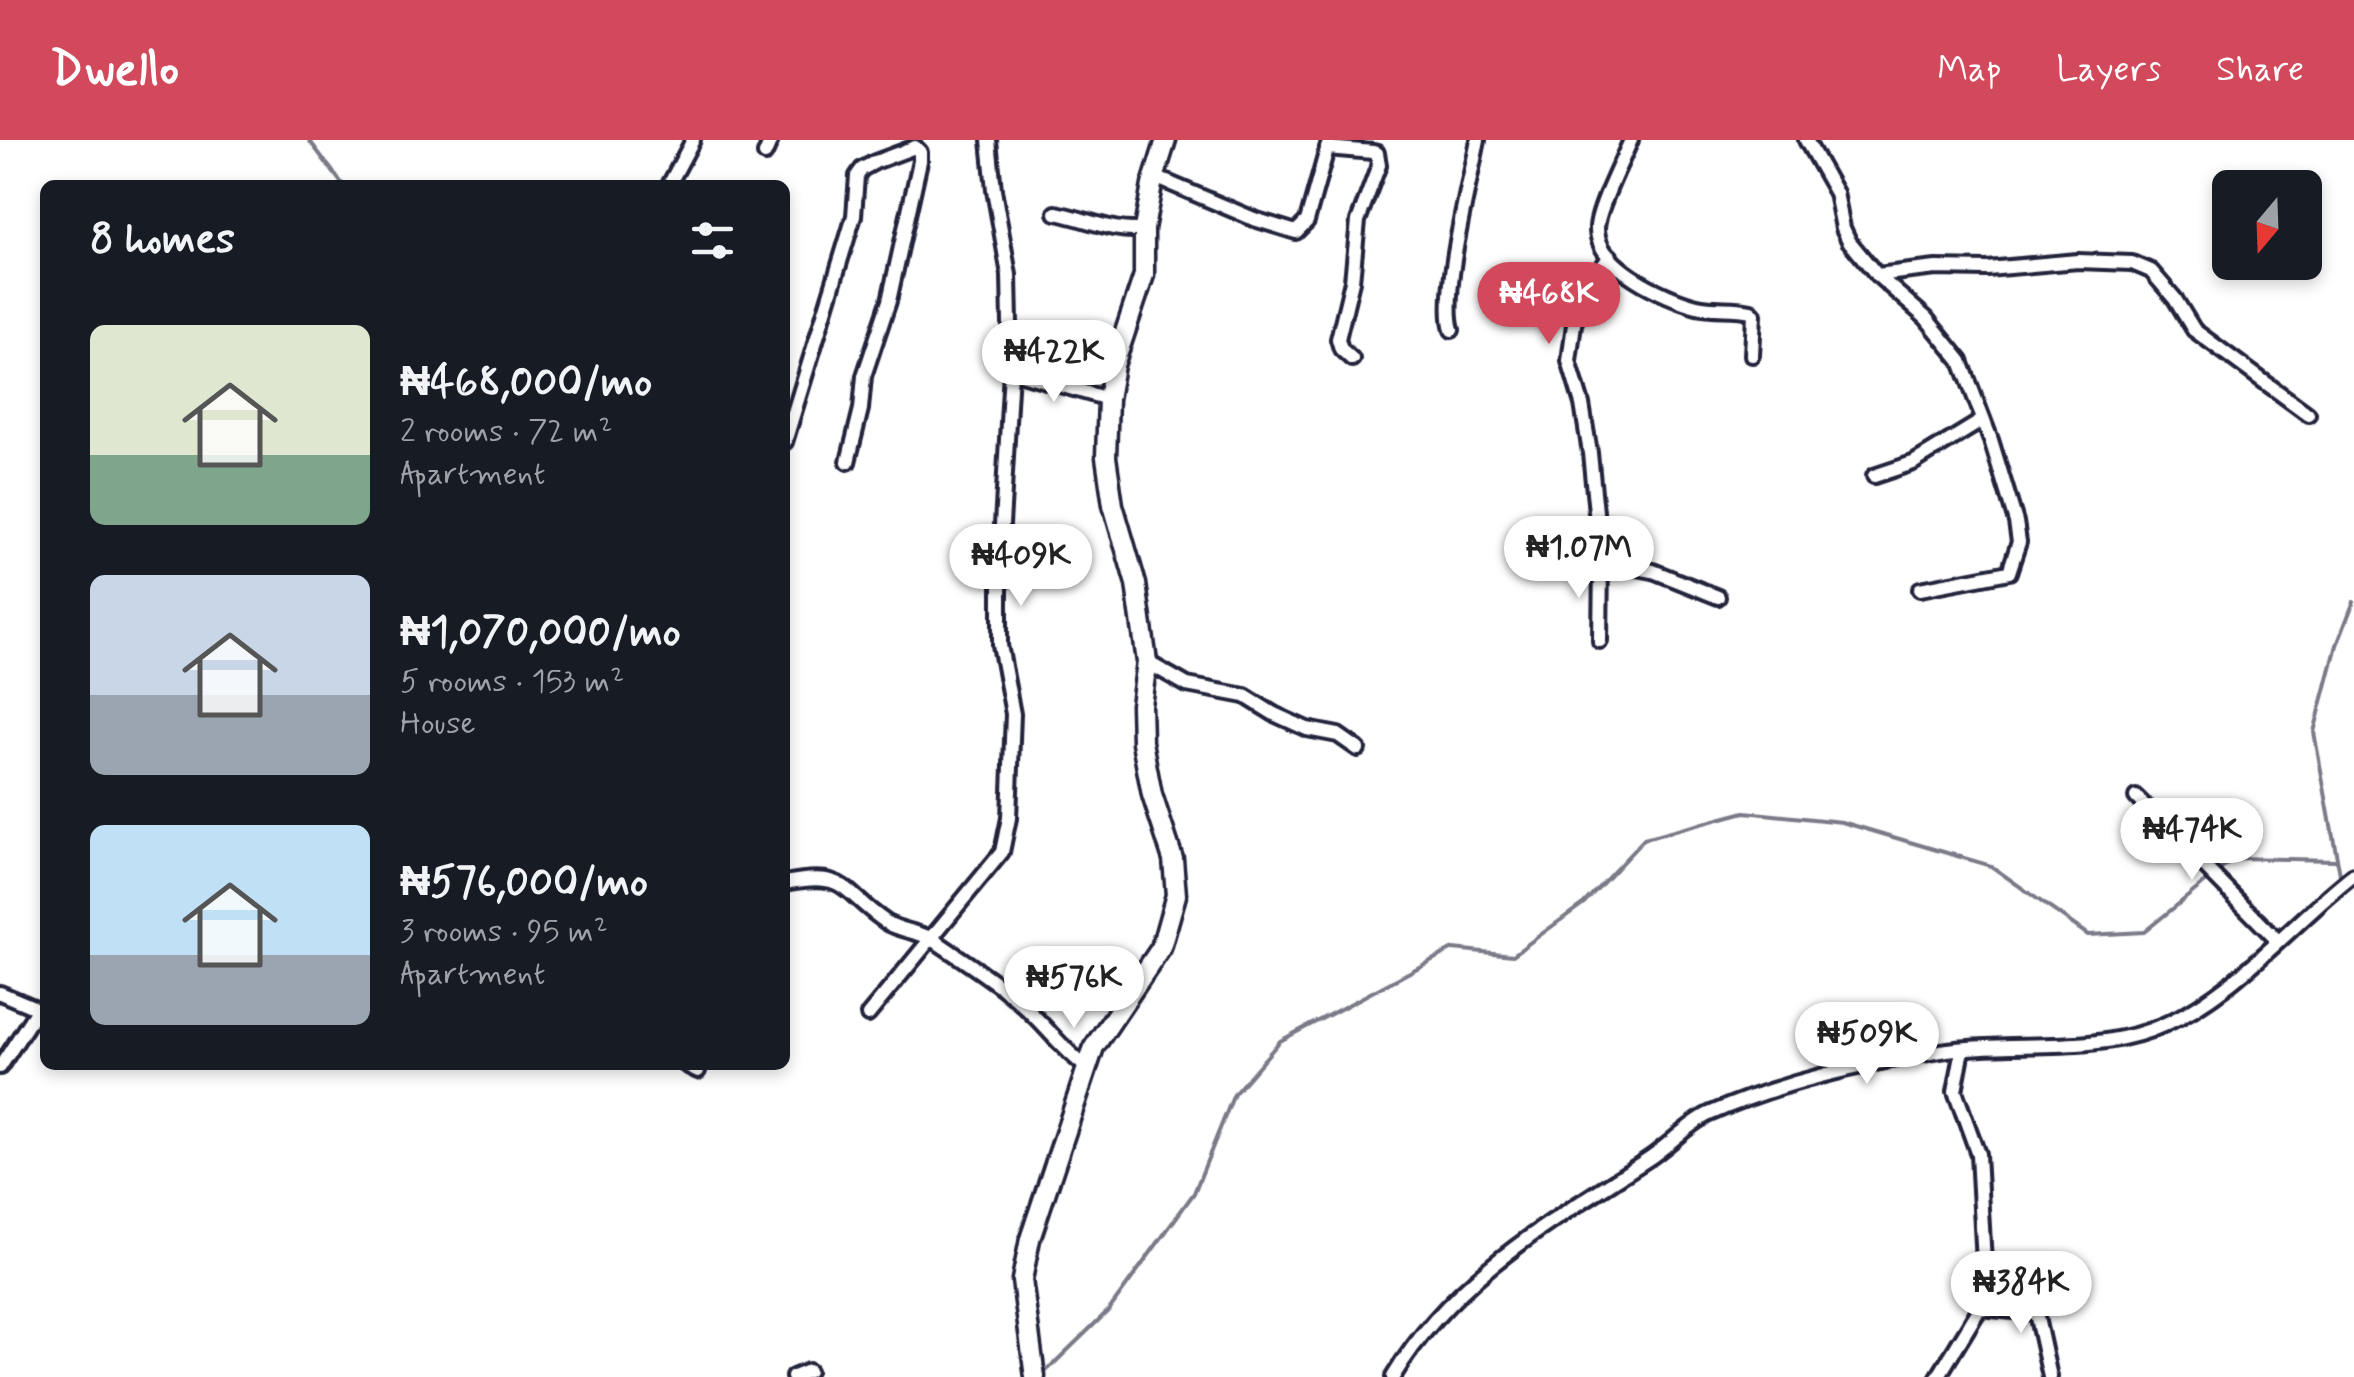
<!DOCTYPE html>
<html lang="en">
<head>
<meta charset="utf-8">
<style>
  :root { --surface:#171b24; --page:#242831; --text:#f1f3f6; --muted:#9ea1a6; --accent:#d1495b }
  body { margin:0; font-family:Mynerve,sans-serif; background:var(--page); color:var(--text); height:100vh; display:flex; flex-direction:column; font-size:38px; white-space:nowrap }
  * { box-sizing:border-box; margin:0 }
  p { font-size:32px; color:var(--muted) }
  .icon { flex:none; width:55px; height:55px; fill:none; stroke:currentColor; stroke-width:2; stroke-linecap:round; stroke-linejoin:round }
  .map { position:relative; flex:1; overflow:hidden }
  .details { position:absolute; left:40px; top:40px; width:750px; height:890px; display:flex; flex-direction:column; background:var(--surface); border-radius:15px; box-shadow:0 5px 15px #0003 }
  .details>* { flex:none }
  .needle { width:65px; rotate:199deg }
  .buttons { position:absolute; left:2212px; top:30px; display:grid; gap:20px }
  .buttons a { display:grid; place-items:center; width:110px; height:110px; border-radius:15px; background:var(--surface); box-shadow:0 5px 15px #0003; font-size:50px }
  .price { position:absolute; translate:-50% -85px; padding:0 22px; border-radius:35px; background:#fff; color:#222; font-size:32px; line-height:65px; filter:drop-shadow(0 2px 5px #0008) }
  .price::after { content:''; position:absolute; left:50%; top:60px; width:30px; height:22px; margin-left:-15px; background:inherit; clip-path:polygon(0 0,100% 0,50% 100%) }
  .price.on { background:var(--accent); color:#fff }
  ul { padding:0; list-style:none }
  li { display:flex; align-items:center; gap:30px; height:250px; padding:0 50px }
  li span { display:grid; place-items:center; flex:none; width:280px; height:200px; border-radius:15px; color:#555 }
  li>.icon { margin-inline-start:auto }
  span .icon { width:120px; height:120px; fill:#fffc; stroke-width:1 }
  li b { font-size:42px }
  h2 { display:flex; justify-content:space-between; align-items:center; height:120px; padding:0 50px; font-size:42px }
  header { display:flex; align-items:center; gap:60px; box-sizing:border-box; height:140px; padding:0 50px; background:var(--accent); color:#fff }
  header strong { font-size:48px }
  nav { display:flex; gap:55px; margin-inline-start:auto; font-size:35px }
  .map>svg:first-child { display:block }
  .lines { fill:none; stroke-linecap:round; stroke-linejoin:round }
  .stream { stroke:#7a7a88; stroke-width:4 }
  .street-casing { stroke:#22223b; stroke-width:20 }
  .secondary-casing { stroke:#22223b; stroke-width:25 }
  .street { stroke:#fff; stroke-width:12 }
  .secondary { stroke:#fff; stroke-width:18 }
</style>
</head>
<body>
<header>
<strong>Dwello</strong>
<nav><a>Map</a><a>Layers</a><a>Share</a></nav>
</header>
<div class="map">
<svg width="2354" height="1237" viewBox="0 0 2354 1237">
  <rect width="100%" height="100%" fill="#fff"/>
  <filter id="ink" filterUnits="userSpaceOnUse"><feTurbulence type="fractalNoise" baseFrequency=".01" numOctaves="2"/><feDisplacementMap in="SourceGraphic" scale="20" xChannelSelector="R" yChannelSelector="G"/><feConvolveMatrix kernelMatrix="1 2 1 2 8 2 1 2 1" color-interpolation-filters="sRGB"/></filter>
  <g filter="url(#ink)">
    <g class="lines">
      <g class="stream">
        <polyline points="309,0 343,45"/>
        <polyline points="2341,740 2314,592 2337,505 2354,461"/>
        <polyline points="1043,1234 1109,1170 1194,1053 1234,954 1280,901 1453,809 1513,815 1584,763 1644,699 1745,672 1842,682 1991,726 2088,795 2144,792 2235,718 2336,720"/>
      </g>
      <g class="street-casing">
        <g id="street">
          <path d="M1631,0c-8,19 -34,70 -34,88 -1,39 69,70 100,78 17,4 37,1 54,5l3,3 -2,41"/>
          <polyline points="1806,0 1836,53 1843,88 1849,101 1877,135"/>
          <polyline points="1327,8 1373,12 1377,13 1379,25 1358,81 1352,141 1338,199 1341,209 1352,219"/>
          <polyline points="765,14 771,0"/>
          <polyline points="1155,37 1254,79 1296,92 1307,81 1329,2"/>
          <polyline points="669,45 693,0"/>
          <path d="M1056,73c29,5 59,21 88,16"/>
          <path d="M1452,190c-11,-38 18,-147 26,-190"/>
          <polyline points="1011,231 1108,259"/>
          <polyline points="785,302 854,76 857,36 862,29 875,22 915,7 920,12 920,21 889,161 864,236 861,269 848,322"/>
          <polyline points="1874,336 1913,323 1983,280"/>
          <polyline points="1601,421 1653,431 1718,457"/>
          <polyline points="1920,449 2009,432 2019,402 2016,382 1991,300 1961,221 1926,178 1877,135 1936,128 1987,129 2078,121 2132,123 2151,131 2175,159 2194,190 2308,274"/>
          <polyline points="1600,501 1601,421 1590,313 1582,264 1569,221 1574,184 1590,144 1610,116"/>
          <polyline points="1147,522 1187,545 1245,556 1274,574 1307,589 1338,595 1358,609"/>
          <polyline points="2136,657 2278,801"/>
          <path d="M785,743c63,-13 55,8 101,39 15,10 36,9 51,20 33,23 71,46 99,76 18,18 28,32 50,49"/>
          <polyline points="0,853 43,871"/>
          <polyline points="868,875 1002,712 1009,678 1013,574 1000,505 1000,419 1011,231 1009,135 994,50 989,0"/>
          <polyline points="686,925 698,931"/>
          <polyline points="0,927 37,870"/>
          <polyline points="1980,1168 2036,1173 2050,1237"/>
          <polyline points="793,1237 808,1231"/>
          <path d="M1393,1237c60,-101 160,-156 255,-218 20,-13 40,-35 61,-45 72,-32 154,-50 232,-63 69,-11 144,3 210,-21 80,-30 137,-104 203,-155"/>
          <polyline points="1938,1237 1980,1168 1984,1123 1978,1014 1955,951 1963,909"/>
        </g>
      </g>
      <g class="secondary-casing">
        <polyline id="secondary" points="1035,1237 1022,1140 1030,1099 1094,907 1161,808 1176,755 1173,719 1152,655 1142,602 1141,565 1147,522 1136,444 1113,365 1106,317 1108,259 1114,225 1144,135 1144,89 1152,45 1166,0"/>
      </g>
      <use href="#street" class="street"/>
      <use href="#secondary" class="secondary"/>
    </g>
  </g>
</svg>
<div class="buttons">
<a><svg class="needle" viewBox="-14 -14 28 28"><path d="M0-13l5 13h-10z" fill="#e53935"/><path d="M0 13l5-13h-10z" fill="#9ea1a6"/></svg></a>
</div>
<b class="price on" style="left:1549px;top:207px">₦468K</b>
<b class="price" style="left:1054px;top:265px">₦422K</b>
<b class="price" style="left:1579px;top:461px">₦1.07M</b>
<b class="price" style="left:1021px;top:469px">₦409K</b>
<b class="price" style="left:2192px;top:743px">₦474K</b>
<b class="price" style="left:1074px;top:891px">₦576K</b>
<b class="price" style="left:1867px;top:947px">₦509K</b>
<b class="price" style="left:2021px;top:1196px">₦384K</b>
<section class="details">
<h2>8 homes<svg class="icon" aria-label="filters" viewBox="0 0 24 24"><path d="M4 7h16M4 17h16"/><circle cx="9" cy="7" r="2"/><circle cx="15" cy="17" r="2"/></svg></h2>
<ul>
<li><span style="background:linear-gradient(#dfe7d0 65%,#7fa58c 0)"><svg class="icon" aria-label="home" viewBox="0 0 24 24"><path d="M3 11l9-7 9 7M6 9v11h12V9"/></svg></span><div><b>₦468,000/mo</b><p>2 rooms · 72 m²</p><p>Apartment</p></div></li>
<li><span style="background:linear-gradient(#c9d6e8 60%,#9aa5b1 0)"><svg class="icon" aria-label="home" viewBox="0 0 24 24"><path d="M3 11l9-7 9 7M6 9v11h12V9"/></svg></span><div><b>₦1,070,000/mo</b><p>5 rooms · 153 m²</p><p>House</p></div></li>
<li><span style="background:linear-gradient(#bfe0f5 65%,#9aa5b1 0)"><svg class="icon" aria-label="home" viewBox="0 0 24 24"><path d="M3 11l9-7 9 7M6 9v11h12V9"/></svg></span><div><b>₦576,000/mo</b><p>3 rooms · 95 m²</p><p>Apartment</p></div></li>
</ul>
</section>
</div>
</body>
</html>
